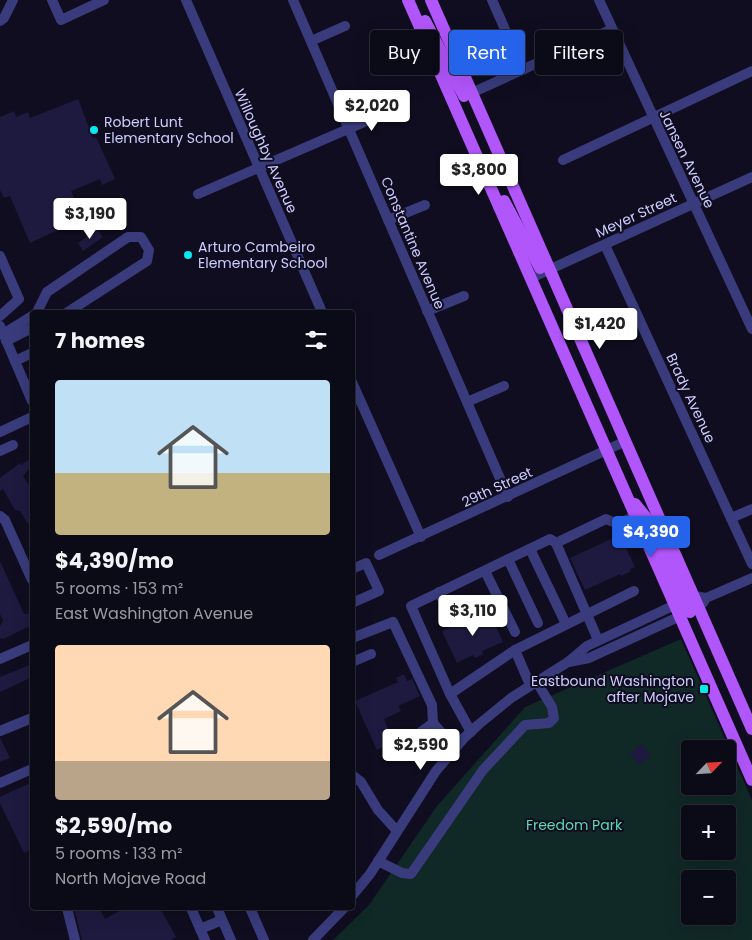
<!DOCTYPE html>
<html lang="en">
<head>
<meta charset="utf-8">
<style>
  :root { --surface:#0b0a17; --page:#141320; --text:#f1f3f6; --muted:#9a9aa1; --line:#2b2b36; --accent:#2563eb }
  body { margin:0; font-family:Poppins,sans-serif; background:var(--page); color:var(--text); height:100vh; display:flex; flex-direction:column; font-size:19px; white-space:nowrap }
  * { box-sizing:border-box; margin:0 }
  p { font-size:16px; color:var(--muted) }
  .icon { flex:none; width:28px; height:28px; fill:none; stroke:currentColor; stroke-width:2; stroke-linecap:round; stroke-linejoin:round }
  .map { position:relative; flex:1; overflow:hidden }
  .drawer { position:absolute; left:30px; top:310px; width:325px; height:600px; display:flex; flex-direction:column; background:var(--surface); border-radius:5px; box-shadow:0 5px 20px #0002,0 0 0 1px var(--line) }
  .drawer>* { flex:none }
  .hud { position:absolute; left:370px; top:30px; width:306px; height:45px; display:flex; gap:10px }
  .needle { width:32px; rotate:65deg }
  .buttons { position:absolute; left:681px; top:740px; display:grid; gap:10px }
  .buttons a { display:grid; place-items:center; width:55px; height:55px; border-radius:5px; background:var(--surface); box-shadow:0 5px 20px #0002,0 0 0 1px var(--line); font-size:25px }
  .price { position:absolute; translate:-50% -42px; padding:0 11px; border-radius:5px; background:#fff; color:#222; font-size:16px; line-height:32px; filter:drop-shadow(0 1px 2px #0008) }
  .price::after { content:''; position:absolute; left:50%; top:30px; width:15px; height:11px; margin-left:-8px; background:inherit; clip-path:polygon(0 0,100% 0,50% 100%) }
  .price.current { background:var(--accent); color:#fff }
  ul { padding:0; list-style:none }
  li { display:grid; align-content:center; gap:10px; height:265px; padding:0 25px }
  li span { display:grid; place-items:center; height:155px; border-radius:5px; color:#555 }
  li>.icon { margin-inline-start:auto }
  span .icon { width:90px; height:90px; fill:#fffc; stroke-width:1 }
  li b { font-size:21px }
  h2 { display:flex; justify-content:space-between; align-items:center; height:60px; padding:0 25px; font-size:21px }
  .pill { padding:0 18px; border-radius:5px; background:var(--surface); box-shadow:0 5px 20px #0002,0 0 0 1px var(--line); font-size:18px; line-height:45px }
  .pill.current { background:var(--accent); color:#fff }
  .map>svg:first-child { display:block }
  .green { fill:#102826; fill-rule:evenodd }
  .building { fill:#1e1a3f }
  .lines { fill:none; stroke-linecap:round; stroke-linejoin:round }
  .minor { stroke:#393b7c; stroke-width:10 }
  .major { stroke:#b156fa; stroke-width:12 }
  .poi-dot { fill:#07e8ef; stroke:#0f0d1f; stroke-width:2 }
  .labels { text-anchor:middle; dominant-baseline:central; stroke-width:4; stroke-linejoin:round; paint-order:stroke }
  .poi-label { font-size:14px; fill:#ceccfe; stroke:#0f0d1f; text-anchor:start }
  .street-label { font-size:14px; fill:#ceccfe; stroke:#0f0d1f }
  .park-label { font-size:14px; fill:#5bdbb2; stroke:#0f0d1f }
</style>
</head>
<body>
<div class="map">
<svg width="752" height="940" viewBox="0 0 752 940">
  <rect width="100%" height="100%" fill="#0f0d1f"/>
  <path class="green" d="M681,639l71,161v140h-419l36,-35 68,-99 88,-99zM690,749h38v37h-38zM690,814h38v37h-38zM690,879h38v37h-38z"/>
  <g class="building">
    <polygon points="78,99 93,138 96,137 115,179 102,185 100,179 71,191 85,222 68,230 66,226 30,243 10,196 4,198 0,190 0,117 14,111 16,117 28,112 30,118"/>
    <polygon points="97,229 103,237 83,251 78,243"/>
    <polygon points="28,460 32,466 23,476 30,487 32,486 32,530 20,511 15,510 3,489 0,491 0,478 20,463 21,465"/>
    <polygon points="620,535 635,567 630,569 631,571 621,576 620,574 585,590 570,558"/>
    <polygon points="0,561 24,614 31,613 32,617 32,625 3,639 0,638 0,626 3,621 0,614"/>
    <polygon points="489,610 503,642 482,651 484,654 475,658 473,655 457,663 442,631"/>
    <polygon points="32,664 32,677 0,692 0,677"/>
    <polygon points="404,674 407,681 412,679 420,696 398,706 401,711 384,719 390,734 385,736 389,744 377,750 355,701 398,682 396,678"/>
    <polygon points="0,738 10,758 0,762"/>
    <polygon points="642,744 651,756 639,765 630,753"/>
    <polygon points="32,782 32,849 24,853 0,803 0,797"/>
    <polygon points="74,908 99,908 105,919 125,908 160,908 176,937 171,940 82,940"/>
  </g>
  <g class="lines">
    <g class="minor">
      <polyline points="52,0 61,20 104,0"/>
      <polyline points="186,0 322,312"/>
      <polyline points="293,0 508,497"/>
      <polyline points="492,0 523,70"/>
      <polyline points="599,0 752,329"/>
      <polyline points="0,21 4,18 13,0"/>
      <polyline points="311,41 345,26"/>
      <polyline points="467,95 612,29"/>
      <polyline points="563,160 752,71"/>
      <polyline points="198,194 385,113"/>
      <polyline points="388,220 425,205"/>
      <polyline points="605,245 752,564"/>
      <polyline points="0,256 19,299 0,316"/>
      <polyline points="531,278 752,177"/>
      <polyline points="427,311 464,296"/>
      <polyline points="37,312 47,292 128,237 141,237 149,250 147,261 68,312"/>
      <polyline points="0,326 32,401"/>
      <polyline points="3,334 32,316"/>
      <polyline points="6,341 32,328"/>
      <polyline points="15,361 32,353"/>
      <polyline points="352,382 421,537"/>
      <polyline points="467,402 504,386"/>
      <polyline points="0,432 32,417"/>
      <polyline points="0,451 13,445"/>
      <polyline points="0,516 5,520 32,580"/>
      <polyline points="731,518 752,509"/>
      <polyline points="530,549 566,624"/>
      <polyline points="379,555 626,441"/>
      <polyline points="508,559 538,623"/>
      <polyline points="352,569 366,563 379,591 352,603"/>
      <polyline points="485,571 515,632"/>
      <polyline points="439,592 453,619"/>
      <polyline points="703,603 706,598 752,578"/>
      <polyline points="352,638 393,622 432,705 433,723 455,748"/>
      <polyline points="598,640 556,543 606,519 618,524 635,516"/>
      <polyline points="0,659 32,645"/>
      <polyline points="352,662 371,654"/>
      <polyline points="569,662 589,658 687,613"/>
      <polyline points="530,685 515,650 634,591"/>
      <polyline points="450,694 411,606 550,539 556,543"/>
      <polyline points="0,731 32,718"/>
      <polyline points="471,732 450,694 515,650"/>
      <polyline points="402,746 433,723"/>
      <polyline points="352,775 361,782 378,810 397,831"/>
      <polyline points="0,783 32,769"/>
      <polyline points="378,861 402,873 411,874 483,770 525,725 549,723 554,718 552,707 536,681"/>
      <polyline points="352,896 370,874 436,771 464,738 478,725 511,698 568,662 587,646 694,596 706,598"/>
      <polyline points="67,908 75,940"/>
      <polyline points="191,908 205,940"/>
      <polyline points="217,908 231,940"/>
      <polyline points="250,908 264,940"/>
      <polyline points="200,929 222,920"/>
      <polyline points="313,940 344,908"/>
    </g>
    <g class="major">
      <polyline points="408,0 752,780"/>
      <polyline points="431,0 752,729"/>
      <polyline points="425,21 464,96"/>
      <polyline points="504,201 540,268"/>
      <polyline points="635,504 652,525 690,612"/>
    </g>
  </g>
  <g class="poi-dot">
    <circle cx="94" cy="130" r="5"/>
    <circle cx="188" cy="255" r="5"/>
    <rect x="699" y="684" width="10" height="10" rx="2.5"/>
  </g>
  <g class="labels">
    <g class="poi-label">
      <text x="104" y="122">Robert Lunt<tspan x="104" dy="16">Elementary School</tspan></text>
      <text x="198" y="247">Arturo Cambeiro<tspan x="198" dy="16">Elementary School</tspan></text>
      <text x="694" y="681" text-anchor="end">Eastbound Washington<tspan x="694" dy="16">after Mojave</tspan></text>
    </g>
    <g class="street-label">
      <text transform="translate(266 151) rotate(66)">Willoughby Avenue</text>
      <text transform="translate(687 159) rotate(64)">Jansen Avenue</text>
      <text transform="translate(636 215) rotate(-25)">Meyer Street</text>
      <text transform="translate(413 243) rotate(67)">Constantine Avenue</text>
      <text transform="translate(691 398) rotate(65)">Brady Avenue</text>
      <text transform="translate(497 487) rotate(-25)">29th Street</text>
    </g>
    <g class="park-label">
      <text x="574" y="825">Freedom Park</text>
    </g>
  </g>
</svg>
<div class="buttons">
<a><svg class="needle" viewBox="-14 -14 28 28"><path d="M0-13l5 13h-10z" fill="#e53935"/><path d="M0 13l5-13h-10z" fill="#9a9aa1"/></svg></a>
<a>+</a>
<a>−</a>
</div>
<b class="price" style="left:372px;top:132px">$2,020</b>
<b class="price" style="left:479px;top:196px">$3,800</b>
<b class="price" style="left:90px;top:240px">$3,190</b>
<b class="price" style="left:600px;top:350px">$1,420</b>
<b class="price current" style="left:651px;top:558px">$4,390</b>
<b class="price" style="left:473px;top:637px">$3,110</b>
<b class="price" style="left:421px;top:771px">$2,590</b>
<div class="hud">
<a class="pill">Buy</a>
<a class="pill current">Rent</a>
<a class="pill">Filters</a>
</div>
<section class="drawer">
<h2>7 homes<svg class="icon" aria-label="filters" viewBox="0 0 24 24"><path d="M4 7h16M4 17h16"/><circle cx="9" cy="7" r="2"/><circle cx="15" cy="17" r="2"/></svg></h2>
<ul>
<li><span style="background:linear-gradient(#bfe0f5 60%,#c2b280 0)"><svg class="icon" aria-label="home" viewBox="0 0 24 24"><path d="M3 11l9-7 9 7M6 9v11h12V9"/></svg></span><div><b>$4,390/mo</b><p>5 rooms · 153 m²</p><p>East Washington Avenue</p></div></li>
<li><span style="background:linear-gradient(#ffd9b3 75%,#b9a48a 0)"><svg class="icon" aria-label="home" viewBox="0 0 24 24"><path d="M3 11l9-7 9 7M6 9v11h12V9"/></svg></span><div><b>$2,590/mo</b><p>5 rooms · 133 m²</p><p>North Mojave Road</p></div></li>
</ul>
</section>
</div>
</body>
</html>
